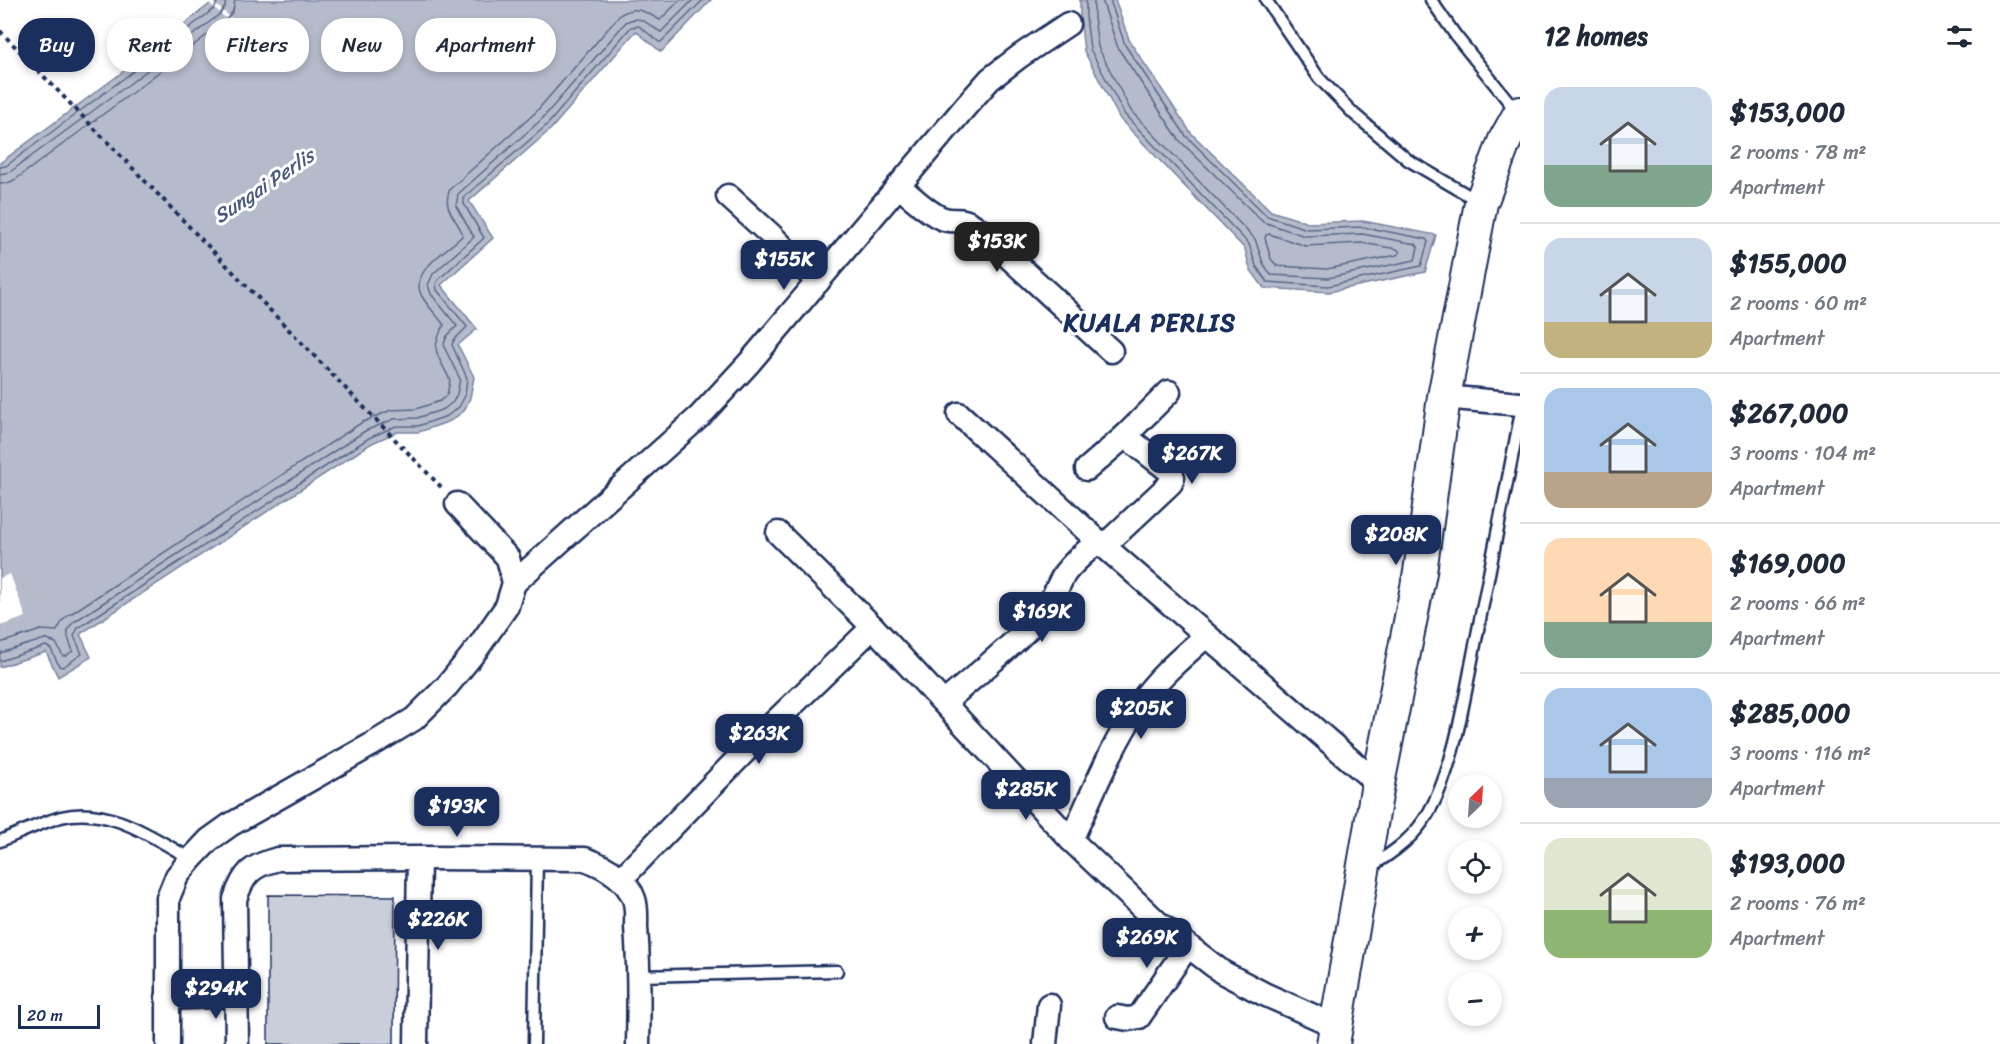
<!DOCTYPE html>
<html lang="en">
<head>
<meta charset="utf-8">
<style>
  :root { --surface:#fff; --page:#f2f2f3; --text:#1f2937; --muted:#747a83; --line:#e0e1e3; --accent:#1b2f5e }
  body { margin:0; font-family:Sriracha,sans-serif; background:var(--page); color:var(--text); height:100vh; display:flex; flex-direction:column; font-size:22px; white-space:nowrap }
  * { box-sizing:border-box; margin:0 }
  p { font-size:20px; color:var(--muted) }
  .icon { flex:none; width:33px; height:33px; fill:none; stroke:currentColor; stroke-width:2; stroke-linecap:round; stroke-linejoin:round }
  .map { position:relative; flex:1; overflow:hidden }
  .side { display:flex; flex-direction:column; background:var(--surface); width:480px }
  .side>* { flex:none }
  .banner { position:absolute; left:18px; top:18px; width:570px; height:54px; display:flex; gap:12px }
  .needle { width:39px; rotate:25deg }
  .buttons { position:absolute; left:1448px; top:774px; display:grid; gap:12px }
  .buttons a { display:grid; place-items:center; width:54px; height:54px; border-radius:50%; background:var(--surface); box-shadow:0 3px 9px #0003; font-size:30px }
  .scale { position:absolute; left:18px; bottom:15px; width:82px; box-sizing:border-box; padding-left:6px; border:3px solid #1b2f5e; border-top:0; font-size:16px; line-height:21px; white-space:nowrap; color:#1b2f5e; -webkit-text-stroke:4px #fff; paint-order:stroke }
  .price { position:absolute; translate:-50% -51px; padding:0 14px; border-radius:12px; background:var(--accent); color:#fff; font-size:20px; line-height:39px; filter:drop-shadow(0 2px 3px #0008) }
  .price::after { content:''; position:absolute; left:50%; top:36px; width:18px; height:14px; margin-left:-9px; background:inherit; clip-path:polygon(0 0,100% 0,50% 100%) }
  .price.active { background:#222; color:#fff }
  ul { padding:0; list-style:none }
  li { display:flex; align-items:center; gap:18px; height:150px; padding:0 24px }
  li+li { border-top:2px solid var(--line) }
  li span { display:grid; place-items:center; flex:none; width:168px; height:120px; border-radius:18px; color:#555 }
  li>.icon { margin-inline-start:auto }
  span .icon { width:72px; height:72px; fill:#fffc; stroke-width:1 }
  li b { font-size:26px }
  h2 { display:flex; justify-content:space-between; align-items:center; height:72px; padding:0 24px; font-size:26px }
  .pill { padding:0 21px; border-radius:24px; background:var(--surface); box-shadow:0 3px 9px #0003; font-size:21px; line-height:54px }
  .pill.active { background:var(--accent); color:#fff }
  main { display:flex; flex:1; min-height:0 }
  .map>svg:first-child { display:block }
  .water { fill:#b5bbca; stroke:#77839f; stroke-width:1.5 }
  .pier { fill:#fff }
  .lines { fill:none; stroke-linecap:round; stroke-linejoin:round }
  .shore { stroke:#596789; stroke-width:1.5 }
  .building { fill:#caceda; stroke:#1b2f5e; stroke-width:1.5 }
  .service-casing { stroke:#1b2f5e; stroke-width:15 }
  .minor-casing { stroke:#1b2f5e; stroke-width:27 }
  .secondary-casing { stroke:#1b2f5e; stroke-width:36 }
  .path { stroke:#1b2f5e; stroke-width:4; stroke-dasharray:4.5 4.5; stroke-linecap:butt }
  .service { stroke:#fff; stroke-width:10 }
  .minor { stroke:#fff; stroke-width:22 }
  .secondary { stroke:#fff; stroke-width:32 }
  .labels { text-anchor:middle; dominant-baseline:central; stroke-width:6; stroke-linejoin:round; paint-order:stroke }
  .water-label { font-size:20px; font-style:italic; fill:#49597e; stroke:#fff }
  .district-label { font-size:24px; font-weight:bold; letter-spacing:1.5px; fill:#1b2f5e; stroke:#fff }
</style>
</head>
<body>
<main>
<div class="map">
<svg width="1520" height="1044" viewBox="0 0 1520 1044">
  <rect width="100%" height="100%" fill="#fff"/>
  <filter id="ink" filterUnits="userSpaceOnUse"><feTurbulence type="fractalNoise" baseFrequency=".0167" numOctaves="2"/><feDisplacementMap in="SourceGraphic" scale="12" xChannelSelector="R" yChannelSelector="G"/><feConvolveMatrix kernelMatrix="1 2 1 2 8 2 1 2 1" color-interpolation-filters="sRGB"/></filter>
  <g filter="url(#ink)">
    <g class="water">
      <polygon points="215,0 711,0 661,52 636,31 551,129 469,201 493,238 441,285 477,329 458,345 474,377 470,398 464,411 450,421 419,432 397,432 372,443 80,634 91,657 58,677 46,652 0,667 0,163 120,74"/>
      <polygon points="1080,0 1115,0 1130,42 1191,133 1271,211 1308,223 1363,221 1436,235 1425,272 1329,292 1264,288 1250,269 1245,249 1120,119 1084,51 1080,17"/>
    </g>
    <g class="pier">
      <polygon points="210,0 256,39 259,35 268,43 255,58 246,51 253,43 208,2"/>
      <polygon points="10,574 26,617 0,626 0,578"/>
    </g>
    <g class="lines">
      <g class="shore">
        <polyline points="1086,0 1086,17 1090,49 1125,115 1249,244 1256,266 1267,282 1328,286 1421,266 1428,242 1426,239 1363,227 1307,229 1267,216 1186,136 1125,45 1110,0"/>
        <polyline points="1094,0 1094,17 1098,47 1131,111 1255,239 1263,263 1271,275 1328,278 1415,260 1418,247 1416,244 1362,234 1305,236 1263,222 1180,141 1118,48 1102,0"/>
        <polyline points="0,167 6,166 123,79 215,8 218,0"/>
        <polyline points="0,174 10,172 128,85 220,14 225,7 226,0"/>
        <polyline points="0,183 8,183 16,179 133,92 225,21 233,11 235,0"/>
        <polygon points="1269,234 1306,246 1362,243 1397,249 1400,252 1397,255 1327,269 1277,266 1271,259 1265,238 1266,235"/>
        <path d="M0,643l41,-13 16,1 6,-11 6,-5 292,-192 30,-13 25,-1 24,-8 7,-6 3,-15c-12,-26 -21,-28 -6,-55 -6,-9 -15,-17 -21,-27 -17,-26 25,-47 40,-63 -6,-17 -22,-26 -13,-46l85,-76 85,-98c17,-11 26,-2 40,5l20,-20"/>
        <path d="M0,653l45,-14 11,4 7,13h3l7,-5c-4,-11 -10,-19 1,-29l291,-191 29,-12 23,-1 27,-9 9,-7 4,-8 3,-15 -14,-28 -2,-7 3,-8 10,-10 -26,-32 -3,-9 5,-11 41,-37 -18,-31 2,-12 84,-75 84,-97c16,-9 22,4 35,10l32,-32"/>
        <polyline points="0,661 46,646 51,649 59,666 63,667 82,654 74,636 78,628 369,438 396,426 418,426 447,416 459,407 465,396 467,378 452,345 454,340 467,327 437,290 436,285 438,280 484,238 464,204 464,197 547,125 631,27 639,26 659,42 661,42 703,0"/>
      </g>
    </g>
    <polygon class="building" points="268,895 395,896 394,1044 268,1044"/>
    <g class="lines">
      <g class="service-casing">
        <g id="service">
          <polyline points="1266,0 1319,78 1354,114 1408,160 1478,201"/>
          <polyline points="1431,0 1456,36 1517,112"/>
          <path d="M0,841c20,-8 40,-18 61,-24 47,-12 91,20 130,42"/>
          <path d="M1370,867c24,-15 45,-30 59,-55 25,-44 35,-112 45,-162 15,-78 31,-155 46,-233"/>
          <polyline points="640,976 837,971"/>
          <polyline points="534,1044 537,858"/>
        </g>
      </g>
      <g class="minor-casing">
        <g id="minor">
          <path d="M898,186c14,10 27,25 43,32 16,6 19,-3 36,10l134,123"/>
          <polyline points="728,196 771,235 818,282"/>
          <polyline points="1444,397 1520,404"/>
          <polyline points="959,414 1098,541 1378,784"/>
          <polyline points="1087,469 1125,436"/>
          <polyline points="778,533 873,627 1071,840 1157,922 1222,972 1264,994 1336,1026"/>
          <polyline points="1104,546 1171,483 1173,477 1171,472 1125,436 1169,392"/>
          <polyline points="514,583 700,416 749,363 966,106 990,79 1020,56 1068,24"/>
          <path d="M944,703c33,-29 69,-57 99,-90 10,-12 14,-27 22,-40 9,-12 22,-22 33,-32"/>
          <path d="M1071,840c21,-45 40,-94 68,-135 18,-27 43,-48 67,-69"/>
          <polyline points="621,879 755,741 873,627"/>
          <polyline points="167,998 235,995"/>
          <polyline points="1117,1017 1128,1019 1139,1017 1187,947"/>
          <polyline points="168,1044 168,898 177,876 191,859 209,840 230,825 371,745 414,719 447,686 477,649 507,606 514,583 508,558 457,504"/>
          <path d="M237,1044l-2,-145c9,-26 16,-33 43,-40l141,-1 166,1c20,7 41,18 49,40 3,8 2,20 2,28 3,39 3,78 2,117"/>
          <polyline points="416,1044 419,858"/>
          <polyline points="1045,1044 1049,1005"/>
        </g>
      </g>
      <g class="secondary-casing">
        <polyline id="secondary" points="1333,1044 1378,784 1420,572 1444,397 1481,203 1505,140 1520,113"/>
      </g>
      <polyline class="path" points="0,31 442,488"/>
      <use href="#service" class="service"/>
      <use href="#minor" class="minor"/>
      <use href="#secondary" class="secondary"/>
    </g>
  </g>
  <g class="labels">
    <g class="water-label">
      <text transform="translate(264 186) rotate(-34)">Sungai Perlis</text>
    </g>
    <g class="district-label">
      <text x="1150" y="323">KUALA PERLIS</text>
    </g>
  </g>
</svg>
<div class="buttons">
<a><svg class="needle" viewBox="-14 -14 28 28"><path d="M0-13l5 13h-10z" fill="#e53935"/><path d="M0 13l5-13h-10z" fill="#747a83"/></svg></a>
<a><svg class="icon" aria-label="locate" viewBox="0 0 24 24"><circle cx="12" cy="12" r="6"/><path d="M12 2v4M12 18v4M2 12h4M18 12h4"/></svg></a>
<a>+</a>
<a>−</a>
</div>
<div class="scale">20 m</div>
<b class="price active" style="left:997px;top:273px">$153K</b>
<b class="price" style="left:784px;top:291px">$155K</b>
<b class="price" style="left:1192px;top:485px">$267K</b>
<b class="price" style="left:1396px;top:566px">$208K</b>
<b class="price" style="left:1042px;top:643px">$169K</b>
<b class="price" style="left:1141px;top:740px">$205K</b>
<b class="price" style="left:759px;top:765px">$263K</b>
<b class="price" style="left:1026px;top:821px">$285K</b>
<b class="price" style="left:457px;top:838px">$193K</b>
<b class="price" style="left:438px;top:951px">$226K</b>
<b class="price" style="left:1147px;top:969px">$269K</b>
<b class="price" style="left:216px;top:1020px">$294K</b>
<div class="banner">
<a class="pill active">Buy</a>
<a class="pill">Rent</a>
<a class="pill">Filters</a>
<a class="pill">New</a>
<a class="pill">Apartment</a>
</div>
</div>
<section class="side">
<h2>12 homes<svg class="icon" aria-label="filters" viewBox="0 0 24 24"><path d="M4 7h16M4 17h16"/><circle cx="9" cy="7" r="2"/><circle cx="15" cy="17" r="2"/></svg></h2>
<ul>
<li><span style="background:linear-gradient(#c9d6e8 65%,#7fa58c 0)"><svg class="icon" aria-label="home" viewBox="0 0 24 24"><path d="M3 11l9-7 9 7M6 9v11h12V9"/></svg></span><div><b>$153,000</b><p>2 rooms · 78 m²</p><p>Apartment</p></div></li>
<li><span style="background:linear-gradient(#c9d6e8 70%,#c2b280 0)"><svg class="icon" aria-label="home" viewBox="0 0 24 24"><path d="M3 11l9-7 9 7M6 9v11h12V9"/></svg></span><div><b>$155,000</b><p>2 rooms · 60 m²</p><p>Apartment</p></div></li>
<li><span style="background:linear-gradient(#a9c7e8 70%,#b9a48a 0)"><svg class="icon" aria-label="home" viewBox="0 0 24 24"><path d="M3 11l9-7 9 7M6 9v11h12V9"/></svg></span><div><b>$267,000</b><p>3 rooms · 104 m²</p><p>Apartment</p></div></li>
<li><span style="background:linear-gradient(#ffd9b3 70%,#7fa58c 0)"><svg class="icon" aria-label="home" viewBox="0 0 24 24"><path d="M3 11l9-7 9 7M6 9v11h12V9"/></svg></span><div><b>$169,000</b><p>2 rooms · 66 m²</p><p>Apartment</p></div></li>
<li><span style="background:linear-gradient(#a9c7e8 75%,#9aa5b1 0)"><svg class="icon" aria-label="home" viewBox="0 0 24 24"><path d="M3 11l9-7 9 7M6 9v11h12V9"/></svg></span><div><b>$285,000</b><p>3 rooms · 116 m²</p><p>Apartment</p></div></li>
<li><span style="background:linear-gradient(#dfe7d0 60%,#8fb573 0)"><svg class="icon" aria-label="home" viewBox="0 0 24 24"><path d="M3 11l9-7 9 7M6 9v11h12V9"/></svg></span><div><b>$193,000</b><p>2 rooms · 76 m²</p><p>Apartment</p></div></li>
</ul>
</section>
</main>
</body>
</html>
